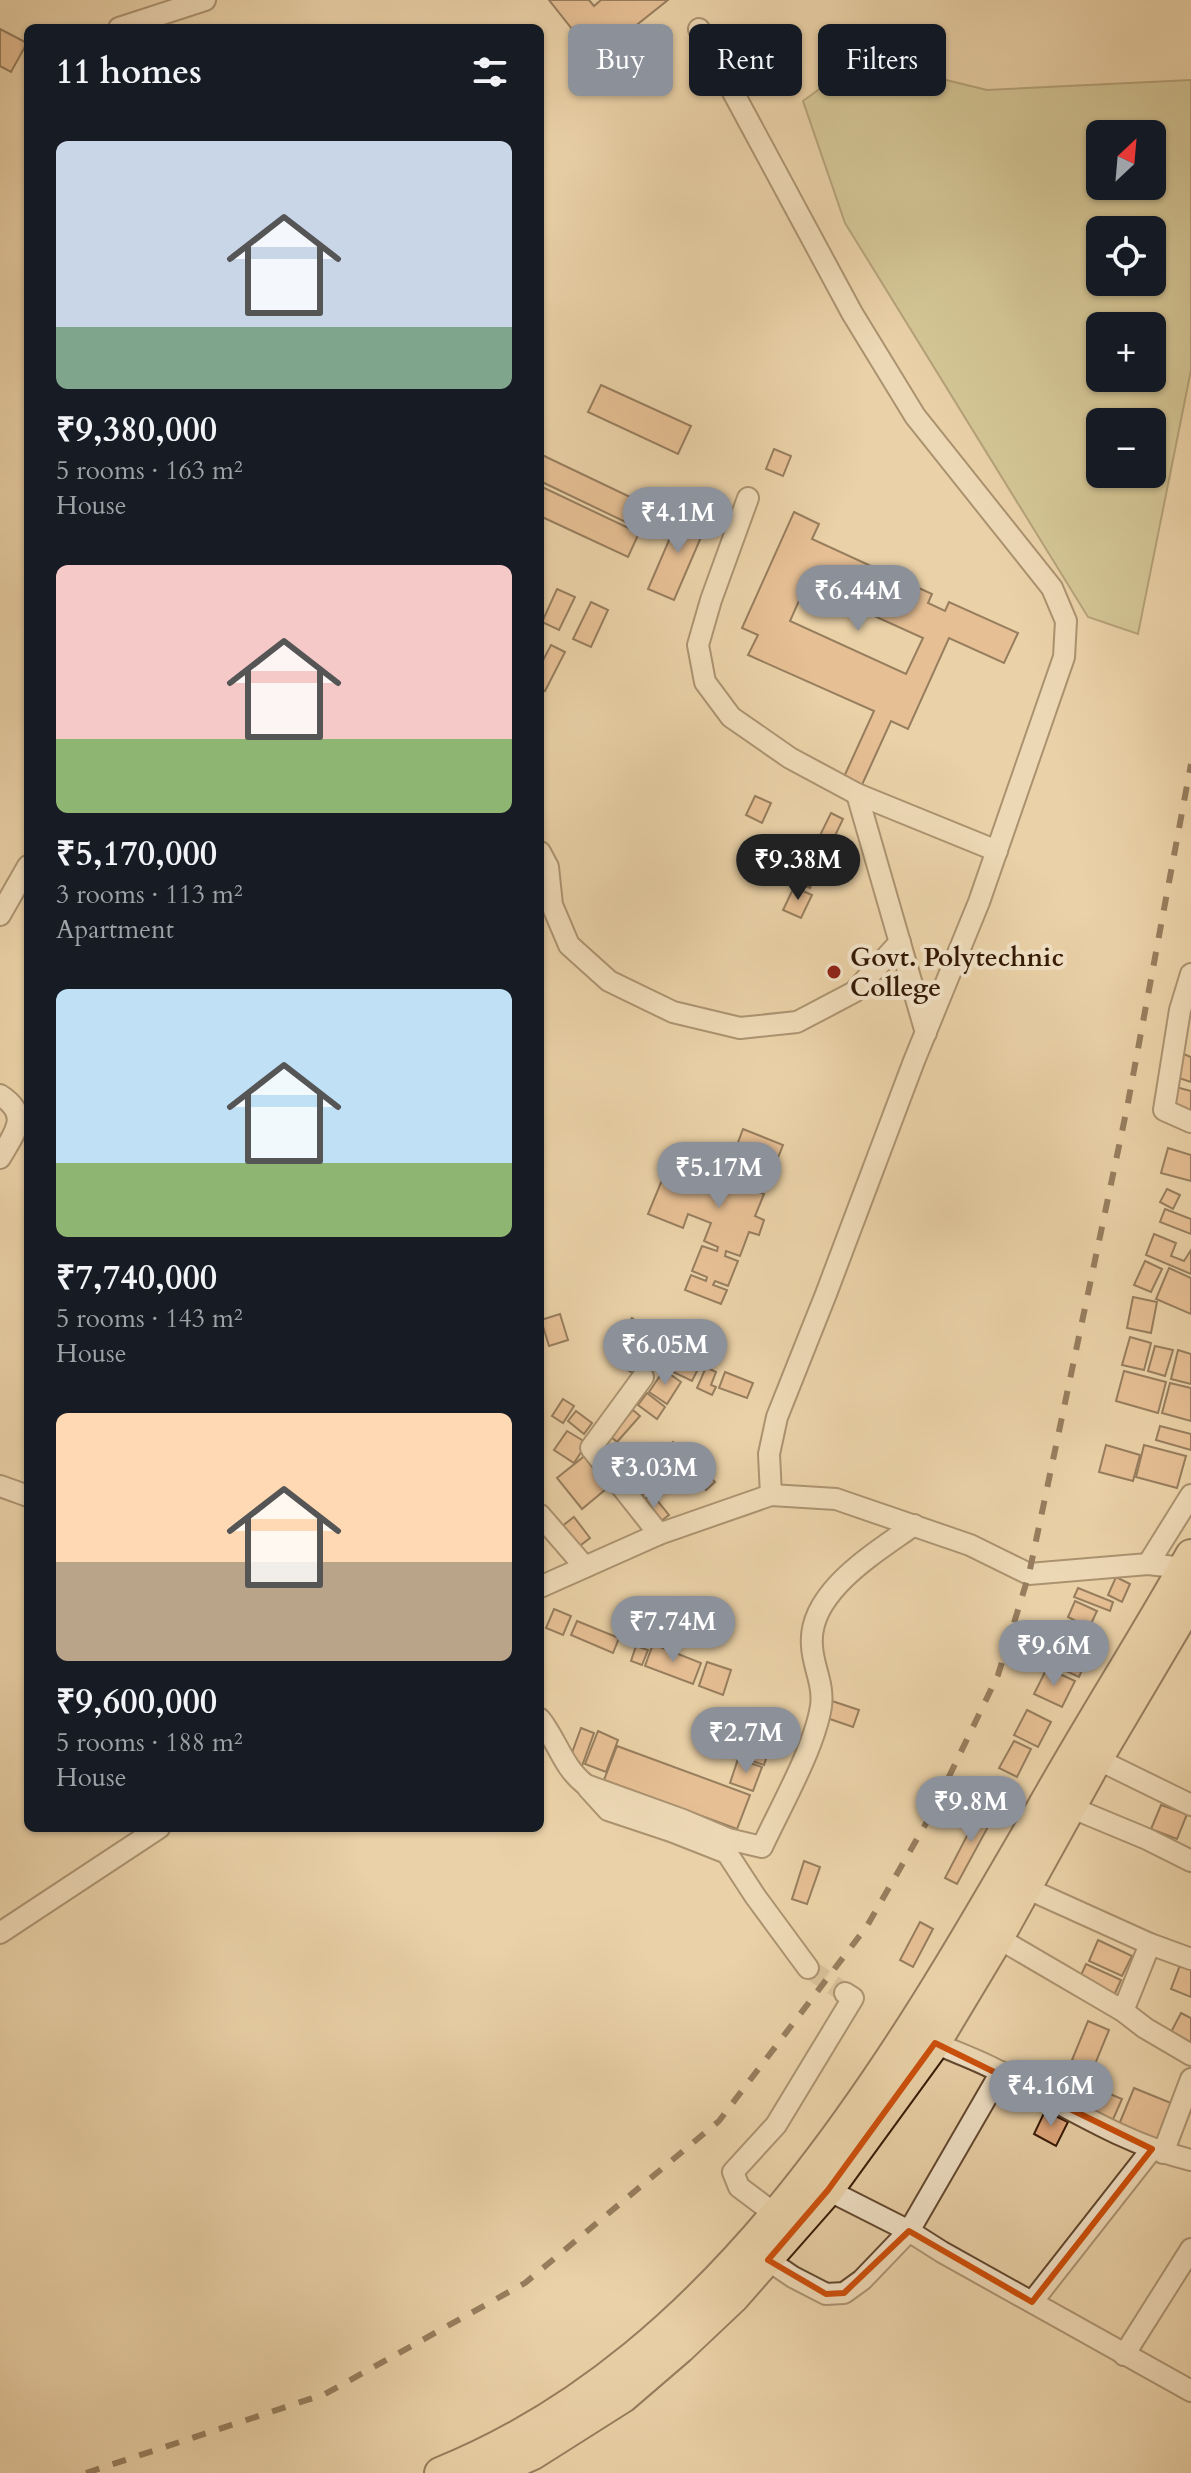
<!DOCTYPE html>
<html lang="en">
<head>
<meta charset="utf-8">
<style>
  :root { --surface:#171b24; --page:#20242c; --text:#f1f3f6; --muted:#9ea1a6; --accent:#8c9099 }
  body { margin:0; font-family:Cardo,serif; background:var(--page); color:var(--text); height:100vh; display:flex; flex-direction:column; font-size:30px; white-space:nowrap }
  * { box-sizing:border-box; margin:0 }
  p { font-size:26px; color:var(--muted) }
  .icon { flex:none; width:44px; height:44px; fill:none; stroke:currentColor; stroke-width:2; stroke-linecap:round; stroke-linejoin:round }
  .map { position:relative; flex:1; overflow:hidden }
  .panel { position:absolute; left:24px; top:24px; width:520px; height:1808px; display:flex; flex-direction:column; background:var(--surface); border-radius:12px; box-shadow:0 2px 6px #0004 }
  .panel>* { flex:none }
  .hud { position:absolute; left:568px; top:24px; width:502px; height:72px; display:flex; gap:16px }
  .needle { width:52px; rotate:26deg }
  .fabs { position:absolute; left:1086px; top:120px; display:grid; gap:16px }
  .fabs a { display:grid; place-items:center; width:80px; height:80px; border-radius:12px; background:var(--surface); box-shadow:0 2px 6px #0004; font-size:40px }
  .price { position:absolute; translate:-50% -68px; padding:0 18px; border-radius:28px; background:var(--accent); color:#fff; font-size:26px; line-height:52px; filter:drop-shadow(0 2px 4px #0008) }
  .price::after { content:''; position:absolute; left:50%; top:48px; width:24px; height:18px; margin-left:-12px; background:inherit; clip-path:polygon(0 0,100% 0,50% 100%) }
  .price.active { background:#222; color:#fff }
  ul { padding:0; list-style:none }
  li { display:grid; align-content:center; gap:16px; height:424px; padding:0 32px }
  li span { display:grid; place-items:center; height:248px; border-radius:12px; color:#555 }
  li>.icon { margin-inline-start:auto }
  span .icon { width:144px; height:144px; fill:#fffc; stroke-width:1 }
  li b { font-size:34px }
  h2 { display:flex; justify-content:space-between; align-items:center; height:96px; padding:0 32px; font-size:34px }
  .pill { padding:0 28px; border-radius:12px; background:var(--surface); box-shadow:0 2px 6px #0004; font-size:28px; line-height:72px }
  .pill.active { background:var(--accent); color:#fff }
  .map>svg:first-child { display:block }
  .green { fill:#bcba84; stroke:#786a44; stroke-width:2; fill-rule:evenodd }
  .building { fill:#e2a87d; stroke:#341905; stroke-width:2; fill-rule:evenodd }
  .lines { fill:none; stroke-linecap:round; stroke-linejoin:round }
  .minor-tunnel { stroke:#c6ac87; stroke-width:20; stroke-dasharray:20 10; stroke-linecap:butt }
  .minor-casing { stroke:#62472e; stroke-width:24 }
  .highway-casing { stroke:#341905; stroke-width:34 }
  .minor { stroke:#f1e1c6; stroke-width:20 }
  .highway { stroke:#ead1a7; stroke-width:30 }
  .rail { stroke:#341905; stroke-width:6; stroke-dasharray:14 14; stroke-linecap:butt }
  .marked { fill:none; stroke:#cd4f0b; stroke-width:6; stroke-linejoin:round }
  .poi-dot { fill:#8f2418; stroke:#f1e1c6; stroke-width:3 }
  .labels { text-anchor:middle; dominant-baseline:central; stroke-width:8; stroke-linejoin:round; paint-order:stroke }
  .poi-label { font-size:26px; font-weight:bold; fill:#341905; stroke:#f1e1c6; text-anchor:start }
</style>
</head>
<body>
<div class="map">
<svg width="1191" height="2473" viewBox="0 0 1191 2473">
  <rect width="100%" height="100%" fill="#ead1a7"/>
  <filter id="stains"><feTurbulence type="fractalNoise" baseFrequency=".0025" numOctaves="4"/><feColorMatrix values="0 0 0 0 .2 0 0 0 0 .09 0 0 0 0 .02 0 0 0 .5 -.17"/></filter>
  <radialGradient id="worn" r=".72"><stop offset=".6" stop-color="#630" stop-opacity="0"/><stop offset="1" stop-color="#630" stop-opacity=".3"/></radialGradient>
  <path class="green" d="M860,59l127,31 204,-10v290l-53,264 -50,-17 -243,-394 -42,-122zM1100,134h52v52h-52zM1100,230h52v52h-52zM1100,326h52v52h-52zM1100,422h52v52h-52z"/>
  <g class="building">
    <polygon points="549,0 589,0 594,6 601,0 668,0 595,58"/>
    <polygon points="0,29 27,43 11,72 0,66"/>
    <polygon points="601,385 691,426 678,454 588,412"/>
    <polygon points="774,449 791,456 783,476 766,469"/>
    <polygon points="540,454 649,506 638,528 540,481"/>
    <polygon points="540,486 639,533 628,557 540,516"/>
    <polygon points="682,510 708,521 674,600 648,589"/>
    <path d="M794,512l25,12 -7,15 120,55 -4,9 17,8 4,-9 69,31 -14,30 -55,-25 -41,91 -17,-8 -30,66 -18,-8 31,-68 -126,-56 10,-20 -16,-7zM806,585l117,53 -17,36 -116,-53z"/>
    <polygon points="557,589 575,597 559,630 542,622"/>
    <polygon points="591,602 608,610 591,647 573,639"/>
    <polygon points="551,645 565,652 545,691 540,688 540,666"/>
    <polygon points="755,796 771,803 762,823 746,815"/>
    <polygon points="831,813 843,819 810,888 797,882"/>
    <polygon points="794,887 812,895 801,918 783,910"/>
    <polygon points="1181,1053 1191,1057 1191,1082 1173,1076"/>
    <polygon points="1172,1086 1191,1091 1191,1114 1166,1108"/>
    <polygon points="743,1129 783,1145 777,1160 763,1154 762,1158 776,1163 766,1190 752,1185 750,1189 764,1194 755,1216 764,1220 759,1235 749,1232 740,1256 726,1251 725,1256 738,1261 728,1286 715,1281 713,1285 727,1290 721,1304 685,1290 691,1275 706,1281 707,1277 692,1271 702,1246 717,1251 718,1247 704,1241 711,1223 688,1214 683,1228 648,1214 669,1163 703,1176 699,1186 718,1193 724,1178 740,1184 741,1180 726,1174 736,1148 751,1154 753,1151 737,1145"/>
    <polygon points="1168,1148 1191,1155 1191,1181 1161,1173"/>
    <polygon points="1167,1189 1180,1195 1173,1209 1160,1202"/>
    <polygon points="1165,1209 1191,1219 1191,1234 1160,1222"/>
    <polygon points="1154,1234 1176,1243 1171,1256 1184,1261 1191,1250 1191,1274 1146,1255"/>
    <polygon points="1145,1261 1162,1269 1151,1292 1134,1285"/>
    <polygon points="1169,1268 1191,1278 1191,1314 1156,1299"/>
    <polygon points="1133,1297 1157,1302 1151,1333 1127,1328"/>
    <polygon points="560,1314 568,1340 549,1346 541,1320"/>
    <polygon points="632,1318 661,1340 645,1360 616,1339"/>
    <polygon points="1130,1337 1151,1343 1144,1370 1122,1365"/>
    <polygon points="1155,1346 1173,1350 1165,1376 1148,1371"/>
    <polygon points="1178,1350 1191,1354 1191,1384 1171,1379"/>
    <polygon points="673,1351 700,1365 692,1381 665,1368"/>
    <polygon points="634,1357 651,1368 644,1380 626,1369"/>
    <polygon points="706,1367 716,1372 711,1385 716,1387 712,1395 697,1388"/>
    <polygon points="664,1370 681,1382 667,1404 649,1392"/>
    <polygon points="1124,1371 1166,1382 1158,1413 1116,1401"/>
    <polygon points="725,1372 753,1383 747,1398 719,1388"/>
    <polygon points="1170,1383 1191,1388 1191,1421 1162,1413"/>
    <polygon points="647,1393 665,1407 657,1419 638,1405"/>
    <polygon points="563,1399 574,1406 563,1423 552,1416"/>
    <polygon points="633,1410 640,1416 617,1442 610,1436"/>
    <polygon points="576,1411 592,1423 584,1434 568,1421"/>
    <polygon points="1160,1426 1191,1434 1191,1450 1156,1440"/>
    <polygon points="567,1431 587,1443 574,1463 554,1450"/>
    <polygon points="673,1442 691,1461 682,1469 664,1450"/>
    <polygon points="1106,1445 1140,1455 1133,1481 1099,1472"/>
    <polygon points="1144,1445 1186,1456 1177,1488 1136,1477"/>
    <polygon points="587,1454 612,1484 582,1509 557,1478"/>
    <polygon points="701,1468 715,1482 706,1490 693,1476"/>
    <polygon points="650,1469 659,1479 641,1496 632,1486"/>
    <polygon points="652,1494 669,1515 656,1525 639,1504"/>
    <polygon points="574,1517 590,1538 573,1551 557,1530"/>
    <polygon points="1116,1577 1130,1584 1122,1602 1108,1595"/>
    <polygon points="1078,1588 1113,1602 1110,1611 1074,1597"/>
    <polygon points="1075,1601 1097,1611 1089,1628 1068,1617"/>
    <polygon points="554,1609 571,1616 563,1635 546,1628"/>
    <polygon points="577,1621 619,1638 613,1653 571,1635"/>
    <polygon points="1068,1621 1098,1634 1090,1652 1060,1638"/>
    <polygon points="1057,1643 1088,1656 1079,1677 1048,1663"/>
    <polygon points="653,1644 701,1663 693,1684 645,1666"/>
    <polygon points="636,1646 648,1650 642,1665 631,1661"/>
    <polygon points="707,1662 731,1670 723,1695 699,1686"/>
    <polygon points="1047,1668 1075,1681 1062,1707 1034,1694"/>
    <polygon points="829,1700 859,1710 853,1727 824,1717"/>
    <polygon points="1027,1710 1051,1722 1038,1747 1014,1735"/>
    <polygon points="755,1711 779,1718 764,1765 741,1757"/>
    <polygon points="581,1728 594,1733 582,1766 569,1761"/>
    <polygon points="598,1731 618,1740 606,1772 585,1764"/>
    <polygon points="1014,1741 1031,1749 1017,1777 999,1768"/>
    <polygon points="617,1746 750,1795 737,1829 604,1780"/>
    <polygon points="738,1759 762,1767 753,1791 730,1783"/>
    <polygon points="983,1805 996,1812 957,1884 945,1878"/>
    <polygon points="1161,1805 1187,1814 1177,1839 1151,1829"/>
    <polygon points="804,1861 820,1867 807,1904 792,1899"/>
    <polygon points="920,1922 933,1929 913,1967 900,1960"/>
    <polygon points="1098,1940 1132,1956 1122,1976 1089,1961"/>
    <polygon points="1182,1960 1191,1963 1191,1997 1171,1989"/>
    <polygon points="1086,1964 1121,1980 1112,2000 1077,1984"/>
    <polygon points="1181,2013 1191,2018 1191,2047 1169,2036"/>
    <polygon points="1088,2021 1109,2030 1093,2069 1072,2060"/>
    <polygon points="1075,2064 1097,2075 1081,2109 1058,2098"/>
    <polygon points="1096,2088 1122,2099 1111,2124 1085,2113"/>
    <polygon points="1134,2088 1171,2103 1156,2142 1118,2127"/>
    <polygon points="1045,2111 1068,2122 1056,2146 1034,2134"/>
  </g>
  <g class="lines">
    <polyline class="minor-tunnel" points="808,1968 845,1993"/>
    <g class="minor-casing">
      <g id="minor">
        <polyline points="119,28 205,0"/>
        <polyline points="699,29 852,313 915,416 1052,588 1066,621 1064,657 979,902 914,1061 826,1294 777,1417 769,1454 771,1495"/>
        <polyline points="748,498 711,600 698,645 705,682 731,717 790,758 857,794 997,851"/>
        <polyline points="857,794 926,1033"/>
        <polyline points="540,852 548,867 552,905 569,945 609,981 673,1012 740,1028 797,1022 854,992 900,942"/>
        <polyline points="0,915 28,866"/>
        <polyline points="1191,974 1180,1010 1164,1110 1191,1122"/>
        <path d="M0,1095c31,20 15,37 0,63"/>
        <polyline points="643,1377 591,1448 659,1534"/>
        <polyline points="0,1486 28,1496"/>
        <polyline points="540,1515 585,1567"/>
        <polyline points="1148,1564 1191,1495"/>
        <polyline points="540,1587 659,1534 771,1495 836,1499 970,1545 1029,1574 1148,1564 1184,1568"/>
        <path d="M540,1719c17,21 23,49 46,66l97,35 45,19 34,8c18,-39 53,-100 59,-141 3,-22 -8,-39 -9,-60 -5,-54 65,-94 102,-121"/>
        <polyline points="1097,1759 1191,1805"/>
        <polyline points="588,1788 608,1810 671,1831 727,1853 755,1896 808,1968"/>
        <polyline points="1070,1807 1147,1839 1191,1861"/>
        <polyline points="1026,1888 1150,1944 1123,2011"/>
        <polyline points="0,1933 159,1828"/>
        <polyline points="998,1938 1123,2011 1145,2028 1191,2055"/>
        <polyline points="1150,1944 1191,1959"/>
        <path d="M935,2043c22,10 46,18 67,30 61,31 121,71 189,87"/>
        <polyline points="1163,2153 1191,2079"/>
        <polyline points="828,2190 909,2231 942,2252 1191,2391"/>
        <polyline points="775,2214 739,2187 733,2172 776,2125 853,1998 845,1993"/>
        <polyline points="768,2260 793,2277 826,2294 844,2293 862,2280 909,2231 1001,2072"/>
        <polyline points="1032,2302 1152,2149"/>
        <polyline points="1124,2355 1191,2249"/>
      </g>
    </g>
    <g class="highway-casing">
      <g id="highway">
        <path d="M440,2473c291,-118 460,-418 609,-677 46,-81 96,-159 142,-241"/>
        <polyline points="491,2473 533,2454 623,2397 680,2348 733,2298 828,2190 935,2043 998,1938 1097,1759 1191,1600"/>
      </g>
    </g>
    <use href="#minor" class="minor"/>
    <use href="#highway" class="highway"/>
    <polyline class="rail" points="86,2473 325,2394 525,2283 719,2121 867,1926 929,1818 998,1675 1029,1574 1127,1108 1191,764"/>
  </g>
  <path d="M0 0H1191V2473H0ZM935,2043l217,106 -120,153 -123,-71 -65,62 -18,1 -58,-34 60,-70z" fill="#ead1a7" fill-opacity=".55" fill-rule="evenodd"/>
  <path class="marked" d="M935,2043l217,106 -120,153 -123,-71 -65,62 -18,1 -58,-34 60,-70z"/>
  <circle class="poi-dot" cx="834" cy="972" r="8"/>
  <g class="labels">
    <g class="poi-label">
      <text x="850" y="957">Govt. Polytechnic<tspan x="850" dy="30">College</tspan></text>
    </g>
  </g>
  <rect width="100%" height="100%" filter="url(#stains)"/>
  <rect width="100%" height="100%" fill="url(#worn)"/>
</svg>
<div class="fabs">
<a><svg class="needle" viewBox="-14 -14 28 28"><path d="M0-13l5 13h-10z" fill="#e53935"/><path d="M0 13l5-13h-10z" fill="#9ea1a6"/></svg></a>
<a><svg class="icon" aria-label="locate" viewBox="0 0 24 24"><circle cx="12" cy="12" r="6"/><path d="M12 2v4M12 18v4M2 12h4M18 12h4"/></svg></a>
<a>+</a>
<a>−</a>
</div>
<b class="price" style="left:678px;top:555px">₹4.1M</b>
<b class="price" style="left:858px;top:633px">₹6.44M</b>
<b class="price active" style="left:798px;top:902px">₹9.38M</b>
<b class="price" style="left:719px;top:1210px">₹5.17M</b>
<b class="price" style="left:665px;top:1387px">₹6.05M</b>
<b class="price" style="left:654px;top:1510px">₹3.03M</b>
<b class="price" style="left:673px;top:1664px">₹7.74M</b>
<b class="price" style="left:1054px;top:1688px">₹9.6M</b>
<b class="price" style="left:746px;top:1775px">₹2.7M</b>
<b class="price" style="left:971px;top:1844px">₹9.8M</b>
<b class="price" style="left:1051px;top:2128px">₹4.16M</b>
<div class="hud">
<a class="pill active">Buy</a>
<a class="pill">Rent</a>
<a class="pill">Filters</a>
</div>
<section class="panel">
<h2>11 homes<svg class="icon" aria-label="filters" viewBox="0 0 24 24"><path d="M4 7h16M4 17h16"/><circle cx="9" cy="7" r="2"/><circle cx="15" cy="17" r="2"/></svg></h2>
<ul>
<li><span style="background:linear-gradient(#c9d6e8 75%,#7fa58c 0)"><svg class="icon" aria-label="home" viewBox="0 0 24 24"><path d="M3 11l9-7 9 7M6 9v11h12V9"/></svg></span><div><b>₹9,380,000</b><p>5 rooms · 163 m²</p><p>House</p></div></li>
<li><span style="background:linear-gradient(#f6c9c9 70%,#8fb573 0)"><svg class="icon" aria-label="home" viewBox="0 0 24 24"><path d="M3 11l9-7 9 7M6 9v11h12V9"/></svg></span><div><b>₹5,170,000</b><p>3 rooms · 113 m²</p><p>Apartment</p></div></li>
<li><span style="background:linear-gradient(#bfe0f5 70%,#8fb573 0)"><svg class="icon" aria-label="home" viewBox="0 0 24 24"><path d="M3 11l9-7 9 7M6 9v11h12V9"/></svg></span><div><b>₹7,740,000</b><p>5 rooms · 143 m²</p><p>House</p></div></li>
<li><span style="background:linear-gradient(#ffd9b3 60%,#b9a48a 0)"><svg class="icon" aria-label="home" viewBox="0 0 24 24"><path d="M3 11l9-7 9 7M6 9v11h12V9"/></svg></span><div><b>₹9,600,000</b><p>5 rooms · 188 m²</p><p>House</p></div></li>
</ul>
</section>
</div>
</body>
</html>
